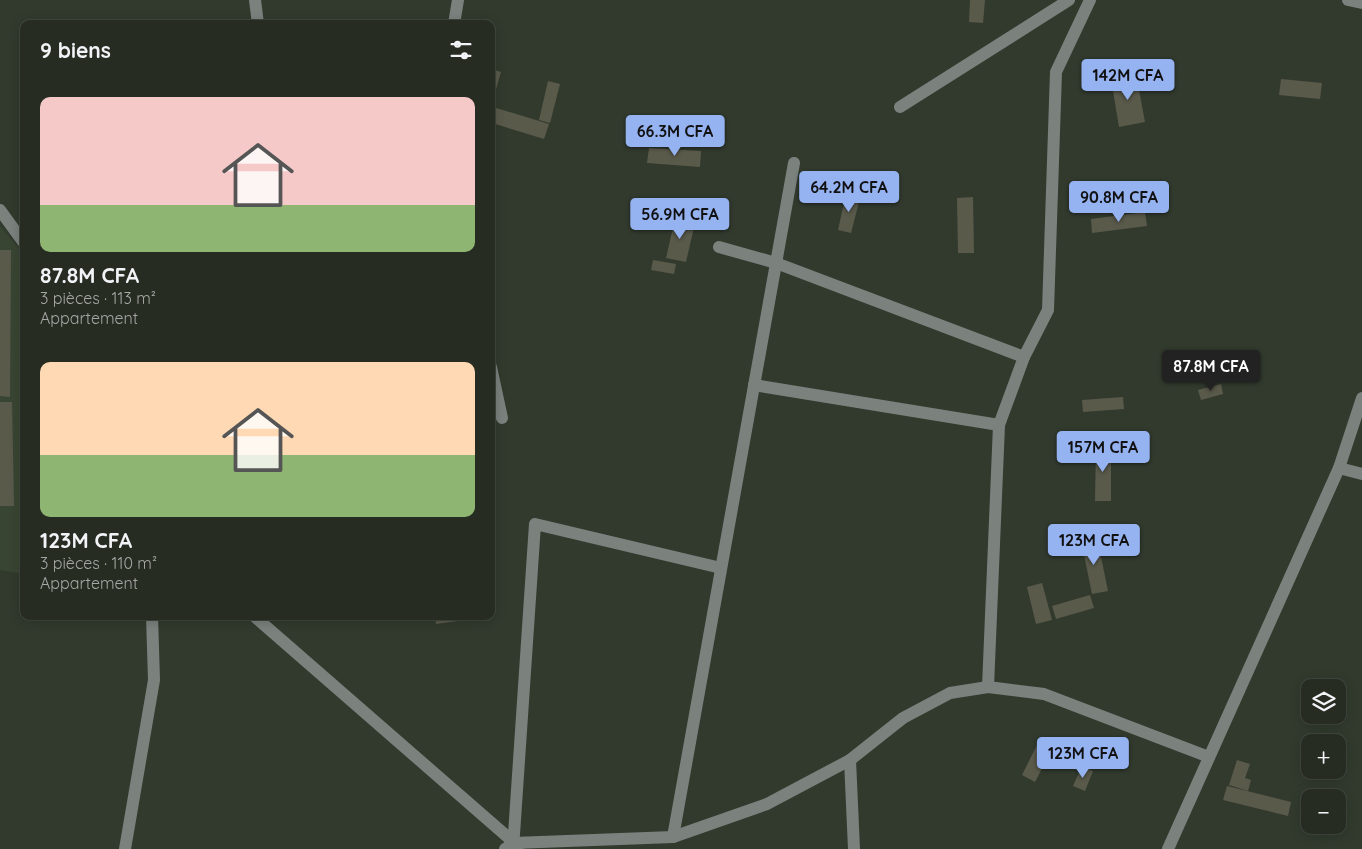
<!DOCTYPE html>
<html lang="fr">
<head>
<meta charset="utf-8">
<style>
  :root { --surface:#262c22; --page:#32382f; --text:#f1f3f6; --muted:#a4a7a5; --line:#424840; --accent:#95b2f1 }
  body { margin:0; font-family:Quicksand,sans-serif; background:var(--page); color:var(--text); height:100vh; display:flex; flex-direction:column; font-size:19px; white-space:nowrap }
  * { box-sizing:border-box; margin:0 }
  p { font-size:16px; color:var(--muted) }
  .icon { flex:none; width:28px; height:28px; fill:none; stroke:currentColor; stroke-width:2; stroke-linecap:round; stroke-linejoin:round }
  .map { position:relative; flex:1; overflow:hidden }
  .side { position:absolute; left:20px; top:20px; width:475px; height:600px; display:flex; flex-direction:column; background:var(--surface); border-radius:10px; box-shadow:0 2px 12px #0003,0 0 0 1px var(--line) }
  .side>* { flex:none }
  .controls { position:absolute; left:1301px; top:679px; display:grid; gap:10px }
  .controls a { display:grid; place-items:center; width:45px; height:45px; border-radius:10px; background:var(--surface); box-shadow:0 2px 12px #0003,0 0 0 1px var(--line); font-size:25px }
  .price { position:absolute; translate:-50% -42px; padding:0 11px; border-radius:5px; background:var(--accent); color:#111; font-size:16px; line-height:32px; filter:drop-shadow(0 1px 2px #0008) }
  .price::after { content:''; position:absolute; left:50%; top:30px; width:15px; height:11px; margin-left:-8px; background:inherit; clip-path:polygon(0 0,100% 0,50% 100%) }
  .price.selected { background:#222; color:#fff }
  ul { padding:0; list-style:none }
  li { display:grid; align-content:center; gap:10px; height:265px; padding:0 20px }
  li span { display:grid; place-items:center; height:155px; border-radius:10px; color:#555 }
  li>.icon { margin-inline-start:auto }
  span .icon { width:90px; height:90px; fill:#fffc; stroke-width:1 }
  li b { font-size:21px }
  h2 { display:flex; justify-content:space-between; align-items:center; height:60px; padding:0 20px; font-size:21px }
  .map>svg:first-child { display:block }
  .built { fill:#394533 }
  .building { fill:#5a5a4b }
  .lines { fill:none; stroke-linecap:round; stroke-linejoin:round }
  .minor { stroke:#7b827e; stroke-width:12 }
</style>
</head>
<body>
<div class="map">
<svg width="1362" height="849" viewBox="0 0 1362 849">
  <rect width="100%" height="100%" fill="#323a2e"/>
  <polygon class="built" points="0,226 20,250 19,573 0,570"/>
  <g class="building">
    <polygon points="970,0 985,0 983,23 969,22"/>
    <polygon points="491,69 501,72 492,103 491,103"/>
    <polygon points="1136,74 1145,122 1119,127 1111,79"/>
    <polygon points="1281,79 1322,83 1320,99 1279,95"/>
    <polygon points="548,81 560,84 550,123 539,120"/>
    <polygon points="496,108 549,124 544,139 492,123"/>
    <polygon points="649,148 701,151 700,167 647,163"/>
    <polygon points="846,194 860,198 851,233 838,230"/>
    <polygon points="973,197 974,253 958,253 957,198"/>
    <polygon points="1145,212 1147,226 1092,233 1091,219"/>
    <polygon points="675,219 695,223 686,262 666,258"/>
    <polygon points="0,250 11,250 10,397 0,396"/>
    <polygon points="653,260 676,264 674,274 651,270"/>
    <polygon points="1221,384 1223,394 1201,400 1198,390"/>
    <polygon points="1123,397 1124,409 1083,412 1082,400"/>
    <polygon points="0,402 12,402 14,506 0,506"/>
    <polygon points="1096,445 1111,445 1111,501 1095,501"/>
    <polygon points="1097,537 1108,591 1092,594 1081,540"/>
    <polygon points="1042,583 1052,620 1036,624 1027,587"/>
    <polygon points="1090,595 1094,608 1056,619 1052,606"/>
    <polygon points="435,616 457,616 458,621 436,624"/>
    <polygon points="1037,745 1051,751 1035,782 1022,775"/>
    <polygon points="1237,760 1250,764 1245,778 1251,780 1248,791 1229,785"/>
    <polygon points="1082,766 1093,771 1085,791 1073,786"/>
    <polygon points="1227,786 1291,802 1288,816 1223,800"/>
  </g>
  <g class="lines">
    <g class="minor">
      <polyline points="255,0 258,24"/>
      <polyline points="1348,0 1362,3"/>
      <polyline points="454,24 458,0"/>
      <polyline points="900,107 1069,0"/>
      <polyline points="0,210 24,243"/>
      <polyline points="719,247 776,263 1024,357 1048,310 1056,72 1090,0"/>
      <polyline points="491,367 502,418"/>
      <polyline points="754,385 999,425"/>
      <polyline points="1339,468 1362,474"/>
      <polyline points="254,616 518,846"/>
      <polyline points="988,687 999,425 1024,357"/>
      <polyline points="850,760 854,849"/>
      <polyline points="673,837 794,163"/>
      <polyline points="125,849 154,680 152,616"/>
      <polyline points="505,849 514,843 673,837 767,804 850,760 903,718 950,693 988,687 1044,694 1209,757"/>
      <polyline points="513,849 535,524 721,568"/>
      <polyline points="1168,849 1339,468 1362,398"/>
    </g>
  </g>
</svg>
<div class="controls">
<a><svg class="icon" aria-label="layers" viewBox="0 0 24 24"><path d="M12 4l9 5-9 5-9-5zM3 14l9 5 9-5"/></svg></a>
<a>+</a>
<a>−</a>
</div>
<b class="price" style="left:1128px;top:101px">142M CFA</b>
<b class="price" style="left:675px;top:157px">66.3M CFA</b>
<b class="price" style="left:849px;top:213px">64.2M CFA</b>
<b class="price" style="left:1119px;top:223px">90.8M CFA</b>
<b class="price" style="left:680px;top:240px">56.9M CFA</b>
<b class="price selected" style="left:1211px;top:392px">87.8M CFA</b>
<b class="price" style="left:1103px;top:473px">157M CFA</b>
<b class="price" style="left:1094px;top:566px">123M CFA</b>
<b class="price" style="left:1083px;top:779px">123M CFA</b>
<section class="side">
<h2>9 biens<svg class="icon" aria-label="filters" viewBox="0 0 24 24"><path d="M4 7h16M4 17h16"/><circle cx="9" cy="7" r="2"/><circle cx="15" cy="17" r="2"/></svg></h2>
<ul>
<li><span style="background:linear-gradient(#f6c9c9 70%,#8fb573 0)"><svg class="icon" aria-label="home" viewBox="0 0 24 24"><path d="M3 11l9-7 9 7M6 9v11h12V9"/></svg></span><div><b>87.8M CFA</b><p>3 pièces · 113 m²</p><p>Appartement</p></div></li>
<li><span style="background:linear-gradient(#ffd9b3 60%,#8fb573 0)"><svg class="icon" aria-label="home" viewBox="0 0 24 24"><path d="M3 11l9-7 9 7M6 9v11h12V9"/></svg></span><div><b>123M CFA</b><p>3 pièces · 110 m²</p><p>Appartement</p></div></li>
</ul>
</section>
</div>
</body>
</html>
